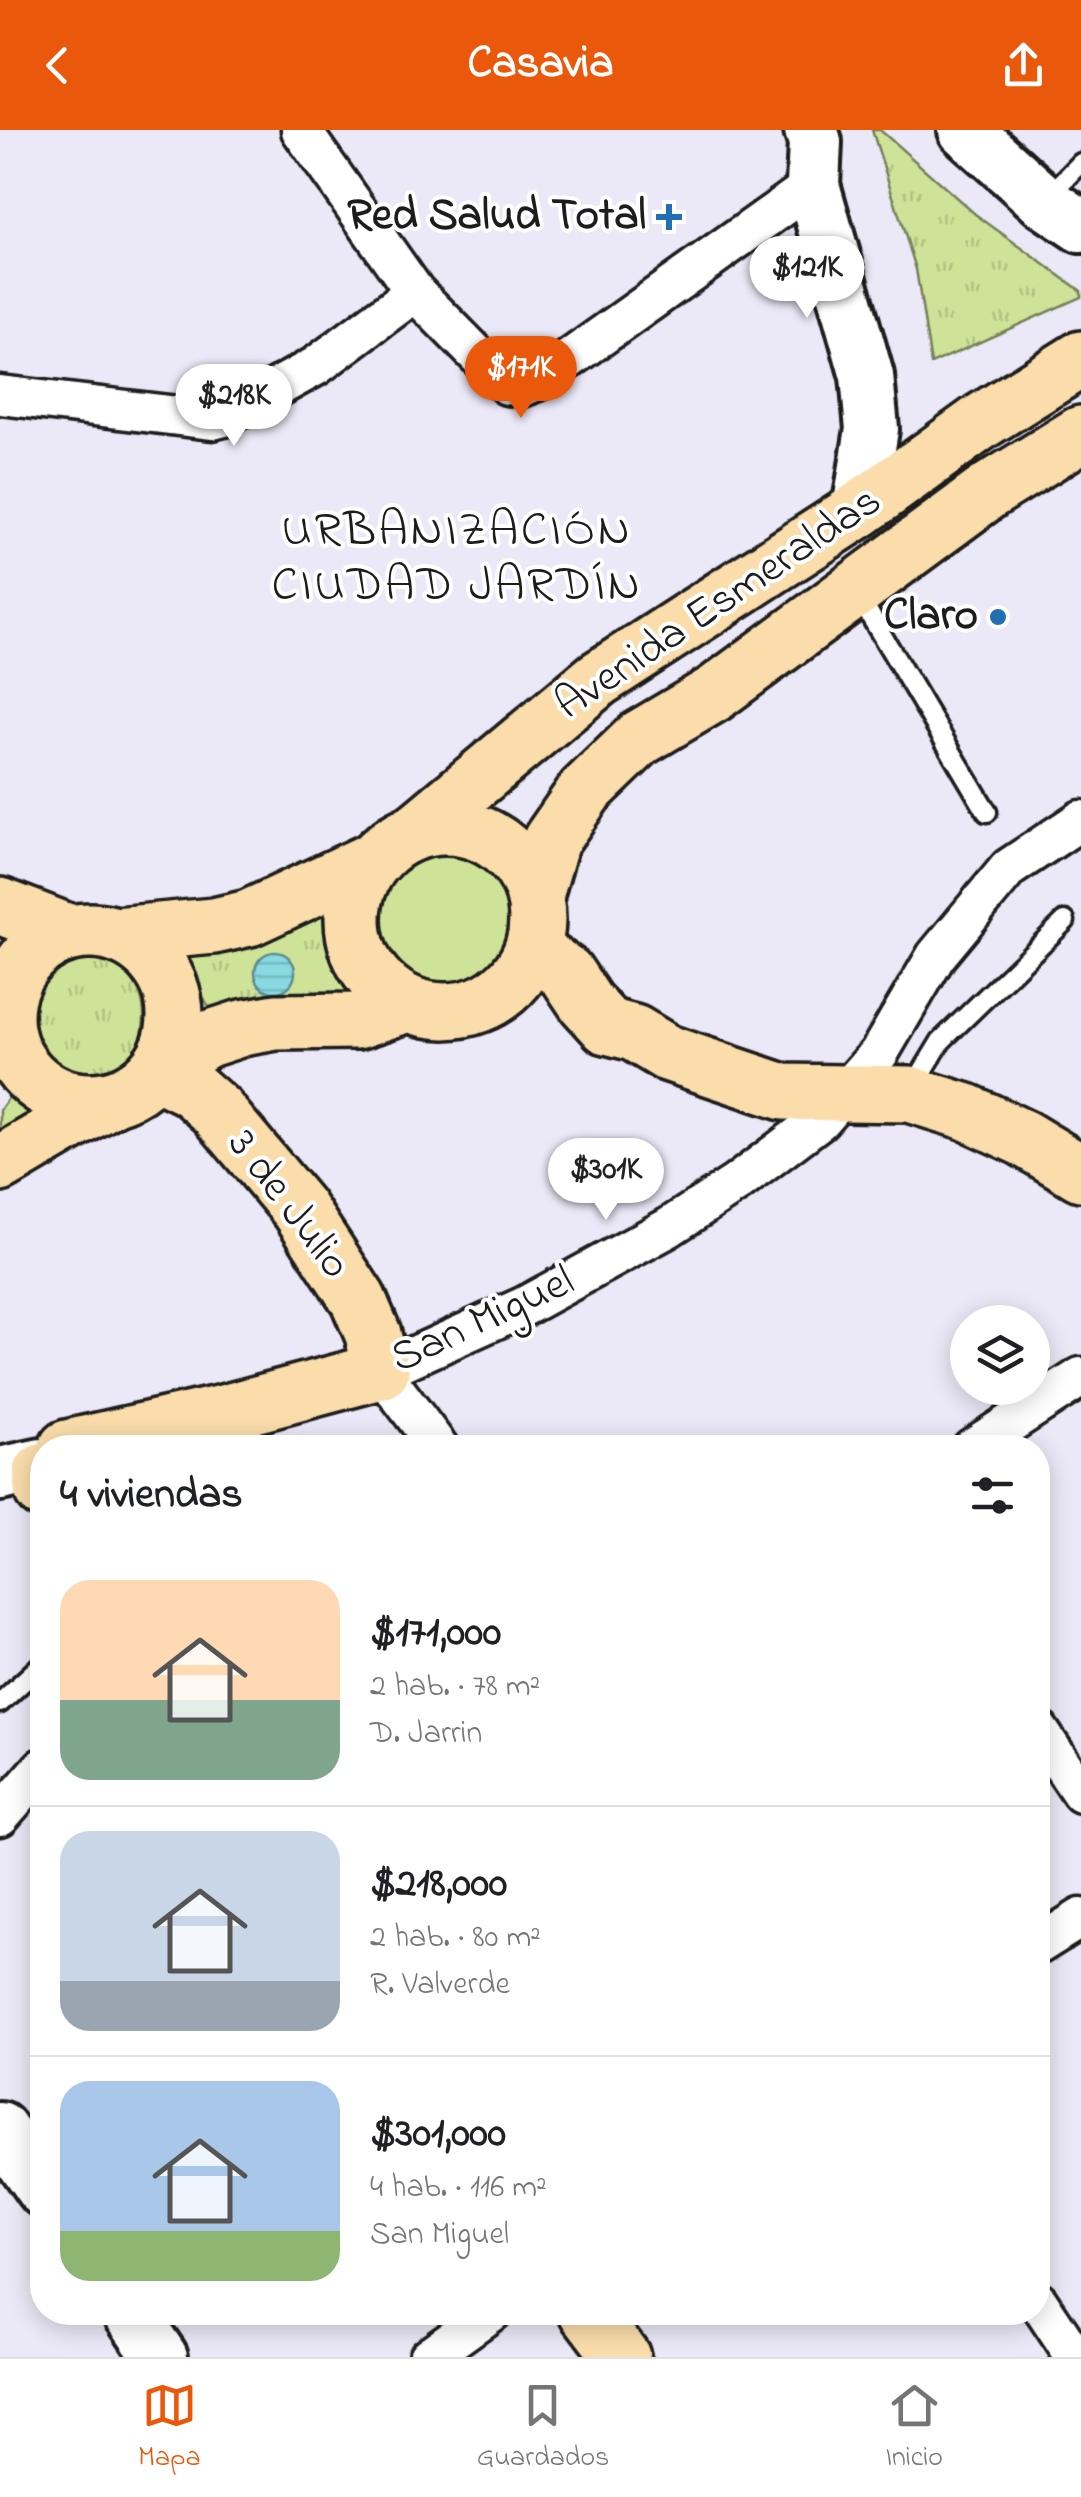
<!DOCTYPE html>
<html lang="es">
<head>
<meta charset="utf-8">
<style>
  :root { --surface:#fff; --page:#f6f6f6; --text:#202124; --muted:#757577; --line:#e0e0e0; --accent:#ea580c }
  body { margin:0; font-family:"Indie Flower",sans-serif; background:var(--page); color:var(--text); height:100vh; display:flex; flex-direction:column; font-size:38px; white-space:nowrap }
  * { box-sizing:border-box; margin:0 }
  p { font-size:32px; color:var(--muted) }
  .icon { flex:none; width:55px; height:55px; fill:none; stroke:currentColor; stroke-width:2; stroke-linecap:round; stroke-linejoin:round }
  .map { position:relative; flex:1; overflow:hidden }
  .drawer { position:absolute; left:30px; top:1305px; width:1020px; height:890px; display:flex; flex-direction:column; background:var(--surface); border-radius:40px; box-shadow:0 5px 25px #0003 }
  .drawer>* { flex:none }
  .tools { position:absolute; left:950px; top:1175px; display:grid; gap:20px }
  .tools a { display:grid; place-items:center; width:100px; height:100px; border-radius:50%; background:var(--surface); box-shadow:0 5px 25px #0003; font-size:50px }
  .price { position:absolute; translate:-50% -85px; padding:0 22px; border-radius:35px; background:#fff; color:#222; font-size:32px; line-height:65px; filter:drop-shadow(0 2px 5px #0008) }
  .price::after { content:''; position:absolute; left:50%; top:60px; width:30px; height:22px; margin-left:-15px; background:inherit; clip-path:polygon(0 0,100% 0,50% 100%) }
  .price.on { background:var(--accent); color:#fff }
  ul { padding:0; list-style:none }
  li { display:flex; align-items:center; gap:30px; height:250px; padding:0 30px }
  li+li { border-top:2px solid var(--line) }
  li span { display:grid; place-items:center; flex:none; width:280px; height:200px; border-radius:30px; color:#555 }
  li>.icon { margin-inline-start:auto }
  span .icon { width:120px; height:120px; fill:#fffc; stroke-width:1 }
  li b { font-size:42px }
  h2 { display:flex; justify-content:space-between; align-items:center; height:120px; padding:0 30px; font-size:42px }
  header { display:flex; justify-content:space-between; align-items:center; height:130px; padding:0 30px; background:var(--accent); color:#fff; font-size:45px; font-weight:700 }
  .menu { display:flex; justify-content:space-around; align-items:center; height:140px; border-top:2px solid var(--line); background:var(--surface); font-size:28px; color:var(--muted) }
  .menu a { display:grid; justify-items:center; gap:5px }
  .menu .on { color:var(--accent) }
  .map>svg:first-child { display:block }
  .green { fill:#cee398; stroke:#75805a; stroke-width:2.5 }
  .park { fill:url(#park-tufts); stroke:#75805a; stroke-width:2.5 }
  .water { fill:url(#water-rules); stroke:#5d8d92; stroke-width:2.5 }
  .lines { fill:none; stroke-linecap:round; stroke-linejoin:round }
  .lane-casing { stroke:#1c1c1c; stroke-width:25 }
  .street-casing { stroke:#1c1c1c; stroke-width:45 }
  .secondary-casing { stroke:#1c1c1c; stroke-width:60 }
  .primary-casing { stroke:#1c1c1c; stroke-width:62 }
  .lane { stroke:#fff; stroke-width:18 }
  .street { stroke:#fff; stroke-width:38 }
  .secondary { stroke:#fff; stroke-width:52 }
  .primary { stroke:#faddab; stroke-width:55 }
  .poi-dot { fill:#1f6fb2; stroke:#fff; stroke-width:4 }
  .labels { text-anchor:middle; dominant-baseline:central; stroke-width:8; stroke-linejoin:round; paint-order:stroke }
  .poi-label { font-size:45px; font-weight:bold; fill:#1c1c1c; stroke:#fff; text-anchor:end }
  .street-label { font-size:45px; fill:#1c1c1c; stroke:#fff }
  .neighbourhood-label { font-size:48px; letter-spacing:2.5px; fill:#1c1c1c; stroke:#fff }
</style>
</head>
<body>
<header><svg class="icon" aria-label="back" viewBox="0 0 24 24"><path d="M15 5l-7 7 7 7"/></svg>Casavia<svg class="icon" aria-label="share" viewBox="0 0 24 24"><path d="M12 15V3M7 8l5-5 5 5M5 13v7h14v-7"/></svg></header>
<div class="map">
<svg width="1081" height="2227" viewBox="0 0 1081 2227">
  <defs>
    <pattern id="park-tufts" width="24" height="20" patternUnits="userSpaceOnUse" patternTransform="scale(2.5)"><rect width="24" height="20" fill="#cee398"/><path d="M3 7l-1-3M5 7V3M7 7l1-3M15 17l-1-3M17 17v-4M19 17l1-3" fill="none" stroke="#b0c282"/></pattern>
    <pattern id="water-rules" width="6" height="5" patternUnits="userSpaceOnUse" patternTransform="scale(2.5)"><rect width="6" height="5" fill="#88d9e1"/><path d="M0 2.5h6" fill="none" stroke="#75bac0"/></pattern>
  </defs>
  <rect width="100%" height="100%" fill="#ebe8f7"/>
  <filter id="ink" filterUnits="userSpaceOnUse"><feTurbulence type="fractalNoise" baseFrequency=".01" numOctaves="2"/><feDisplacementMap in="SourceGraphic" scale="20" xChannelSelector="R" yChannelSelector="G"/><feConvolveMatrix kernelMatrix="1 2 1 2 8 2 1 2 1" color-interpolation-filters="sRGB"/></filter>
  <g filter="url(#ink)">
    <circle class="green" cx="443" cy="791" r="69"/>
    <g class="park">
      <polygon points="872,0 880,0 975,84 1081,161 1081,167 931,234 916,139"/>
      <path d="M323,767c-3,37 12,63 29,95l-58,6 -75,27 -35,-63 -18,-12z"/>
      <circle cx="82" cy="887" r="62"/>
      <polygon points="18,954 54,979 0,1012 0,980"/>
    </g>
    <circle class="water" cx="275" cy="842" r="20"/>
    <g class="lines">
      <g class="lane-casing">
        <g id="lane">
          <polyline points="1048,67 1081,33"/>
          <polyline points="858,465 987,682"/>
          <polyline points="912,959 941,911 1065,791"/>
          <polyline points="0,1573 42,1534"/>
        </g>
      </g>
      <g class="street-casing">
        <g id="street">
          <polyline points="301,0 415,162 507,255 522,257 540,250 813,55"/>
          <polyline points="0,265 212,290 224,287 316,236 415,162"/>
          <polyline points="439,1318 381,1241 525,1176 668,1098 737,1053 820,990 879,923 936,826 1009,738 1081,690"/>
          <polyline points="972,1318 1081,1247"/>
          <polyline points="1038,1599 1081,1663"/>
          <polyline points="0,1686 42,1638"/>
          <polyline points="1038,1815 1081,1788"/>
          <polyline points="1038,2171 1075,2227"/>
          <polyline points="428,2227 491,2182"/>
        </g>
      </g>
      <g class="secondary-casing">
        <g id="secondary">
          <polyline points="811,0 815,12 813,55 867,246 872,299 859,380"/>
          <polyline points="965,0 1044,71 1081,96"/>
          <polyline points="0,1344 42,1335"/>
          <polyline points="0,1999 42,2059"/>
          <polyline points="130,2182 161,2227"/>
        </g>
      </g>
      <g class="primary-casing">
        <g id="primary">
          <circle cx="445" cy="789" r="92"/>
          <polyline points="417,700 598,549 859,380 982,291 1081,229"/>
          <polyline points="535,766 551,710 585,661 640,608 714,564 989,361 1081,304"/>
          <polyline points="0,776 70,803"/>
          <circle cx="90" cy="886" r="85"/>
          <polyline points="116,805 214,796 249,788 371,731"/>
          <polyline points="533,820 566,843 586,873 607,896 634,903 667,923 783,962 909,964 967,982 1023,1008 1081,1043"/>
          <polyline points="161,935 208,909 242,898 276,892 357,891 408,874"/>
          <polyline points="0,1034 109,970"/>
          <polyline points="67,1318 223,1283 381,1241 373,1204 358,1169 299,1079 217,981 192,959 155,941"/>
          <polyline points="42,1342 42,1360"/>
          <polyline points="588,2182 622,2227"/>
        </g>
      </g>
      <use href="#lane" class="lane"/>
      <use href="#street" class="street"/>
      <use href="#secondary" class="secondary"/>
      <use href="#primary" class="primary"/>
    </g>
  </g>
  <g class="poi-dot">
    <path d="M664 72h10v10h10v10h-10v10h-10v-10h-10v-10h10z"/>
    <circle cx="998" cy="487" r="10"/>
  </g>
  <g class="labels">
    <g class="poi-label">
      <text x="646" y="87">Red Salud Total</text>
      <text x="978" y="487">Claro</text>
    </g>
    <g class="street-label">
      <text transform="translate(719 474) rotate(-34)">Avenida Esmeraldas</text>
      <text transform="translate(288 1075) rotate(53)">3 de Julio</text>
      <text transform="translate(483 1191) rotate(-25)">San Miguel</text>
    </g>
    <g class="neighbourhood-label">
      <text x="457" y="402">URBANIZACIÓN<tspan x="457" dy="55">CIUDAD JARDÍN</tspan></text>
    </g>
  </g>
</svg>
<div class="tools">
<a><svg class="icon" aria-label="layers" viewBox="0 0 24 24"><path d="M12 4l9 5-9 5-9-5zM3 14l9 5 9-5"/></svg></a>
</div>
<b class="price" style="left:807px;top:191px">$121K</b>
<b class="price on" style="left:521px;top:291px">$171K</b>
<b class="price" style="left:234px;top:319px">$218K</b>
<b class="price" style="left:606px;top:1093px">$301K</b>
<section class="drawer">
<h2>4 viviendas<svg class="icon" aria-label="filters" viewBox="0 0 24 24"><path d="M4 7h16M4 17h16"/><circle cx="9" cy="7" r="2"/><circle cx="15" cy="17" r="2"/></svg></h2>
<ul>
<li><span style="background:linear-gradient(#ffd9b3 60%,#7fa58c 0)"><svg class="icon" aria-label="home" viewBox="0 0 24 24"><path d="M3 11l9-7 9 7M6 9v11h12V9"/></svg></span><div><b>$171,000</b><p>2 hab. · 78 m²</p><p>D. Jarrin</p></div></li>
<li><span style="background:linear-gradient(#c9d6e8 75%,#9aa5b1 0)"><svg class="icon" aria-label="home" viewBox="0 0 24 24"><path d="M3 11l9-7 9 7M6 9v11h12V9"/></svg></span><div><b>$218,000</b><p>2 hab. · 80 m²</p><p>R. Valverde</p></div></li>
<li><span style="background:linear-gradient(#a9c7e8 75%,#8fb573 0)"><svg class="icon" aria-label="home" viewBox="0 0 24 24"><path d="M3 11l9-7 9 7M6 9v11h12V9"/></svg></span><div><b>$301,000</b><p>4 hab. · 116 m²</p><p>San Miguel</p></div></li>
</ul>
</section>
</div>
<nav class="menu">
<a class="on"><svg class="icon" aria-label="map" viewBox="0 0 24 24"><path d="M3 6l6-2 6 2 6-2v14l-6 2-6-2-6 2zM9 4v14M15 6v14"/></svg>Mapa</a>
<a><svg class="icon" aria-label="saved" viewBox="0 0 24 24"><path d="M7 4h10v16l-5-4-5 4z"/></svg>Guardados</a>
<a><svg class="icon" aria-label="home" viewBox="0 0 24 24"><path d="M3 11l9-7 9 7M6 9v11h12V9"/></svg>Inicio</a>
</nav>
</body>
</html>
